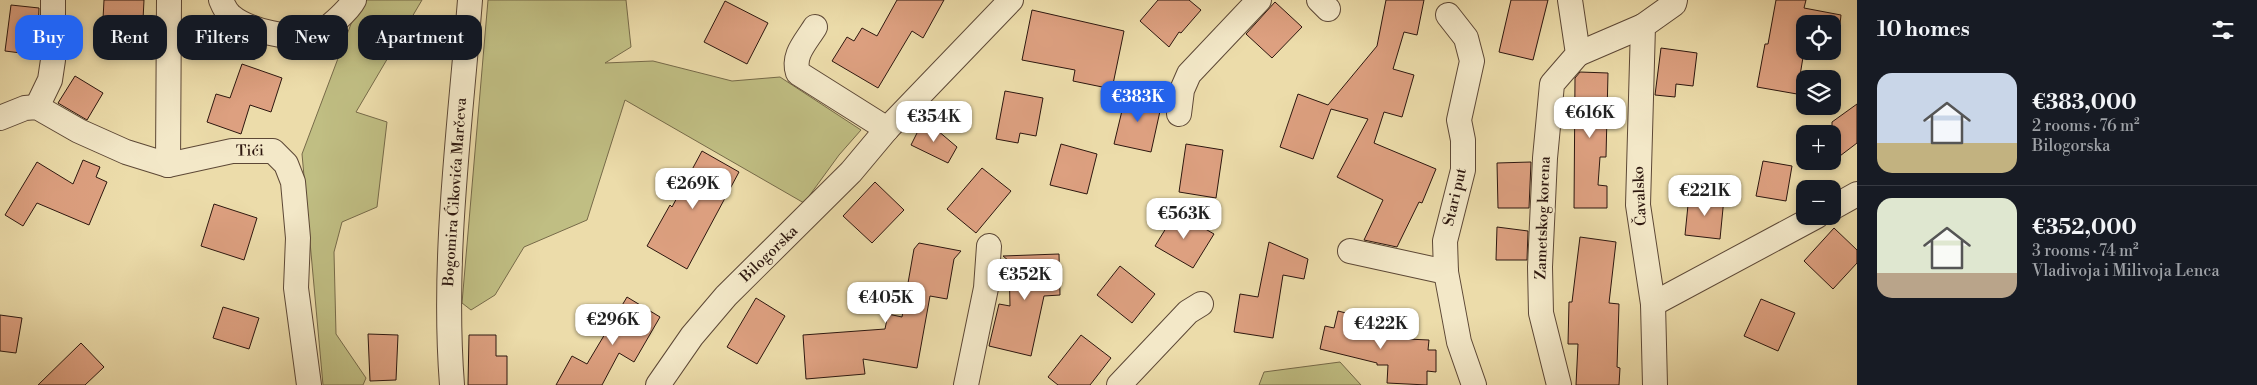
<!DOCTYPE html>
<html lang="en">
<head>
<meta charset="utf-8">
<style>
  :root { --surface:#171b24; --page:#242831; --text:#f1f3f6; --muted:#9ea1a6; --line:#363941; --accent:#2563eb }
  body { margin:0; font-family:"Libre Bodoni",serif; background:var(--page); color:var(--text); height:100vh; display:flex; flex-direction:column; font-size:19px; white-space:nowrap }
  * { box-sizing:border-box; margin:0 }
  p { font-size:16px; color:var(--muted) }
  .icon { flex:none; width:28px; height:28px; fill:none; stroke:currentColor; stroke-width:2; stroke-linecap:round; stroke-linejoin:round }
  .map { position:relative; flex:1; overflow:hidden }
  .drawer { display:flex; flex-direction:column; background:var(--surface); width:400px }
  .drawer>* { flex:none }
  .banner { position:absolute; left:15px; top:15px; width:475px; height:45px; display:flex; gap:10px }
  .fabs { position:absolute; left:1796px; top:15px; display:grid; gap:10px }
  .fabs a { display:grid; place-items:center; width:45px; height:45px; border-radius:10px; background:var(--surface); box-shadow:0 2px 8px #0003; font-size:25px }
  .price { position:absolute; translate:-50% -42px; padding:0 11px; border-radius:10px; background:#fff; color:#222; font-size:16px; line-height:32px; filter:drop-shadow(0 1px 2px #0008) }
  .price::after { content:''; position:absolute; left:50%; top:30px; width:15px; height:11px; margin-left:-8px; background:inherit; clip-path:polygon(0 0,100% 0,50% 100%) }
  .price.current { background:var(--accent); color:#fff }
  ul { padding:0; list-style:none }
  li { display:flex; align-items:center; gap:15px; height:125px; padding:0 20px }
  li+li { border-top:1px solid var(--line) }
  li span { display:grid; place-items:center; flex:none; width:140px; height:100px; border-radius:15px; color:#555 }
  li>.icon { margin-inline-start:auto }
  span .icon { width:60px; height:60px; fill:#fffc; stroke-width:1 }
  li b { font-size:21px }
  h2 { display:flex; justify-content:space-between; align-items:center; height:60px; padding:0 20px; font-size:21px }
  .pill { padding:0 18px; border-radius:15px; background:var(--surface); box-shadow:0 2px 8px #0003; font-size:18px; line-height:45px }
  .pill.current { background:var(--accent); color:#fff }
  main { display:flex; flex:1; min-height:0 }
  .map>svg:first-child { display:block }
  .green { fill:#c0be83; stroke:#766a49 }
  .building { fill:#dda080; stroke:#2d170f }
  .lines { fill:none; stroke-linecap:round; stroke-linejoin:round }
  .minor-casing { stroke:#5d4836; stroke-width:26 }
  .minor { stroke:#f3e8c8; stroke-width:24 }
  .labels { text-anchor:middle; dominant-baseline:central; stroke-width:4; stroke-linejoin:round; paint-order:stroke }
  .street-label { font-size:15px; fill:#2d170f; stroke:#f3e8c8 }
</style>
</head>
<body>
<main>
<div class="map">
<svg width="1857" height="385" viewBox="0 0 1857 385">
  <rect width="100%" height="100%" fill="#ecdcaa"/>
  <filter id="stains"><feTurbulence type="fractalNoise" baseFrequency=".004" numOctaves="4"/><feColorMatrix values="0 0 0 0 .2 0 0 0 0 .09 0 0 0 0 .02 0 0 0 .5 -.17"/></filter>
  <radialGradient id="worn" r=".72"><stop offset=".6" stop-color="#630" stop-opacity="0"/><stop offset="1" stop-color="#630" stop-opacity=".3"/></radialGradient>
  <g class="green">
    <polygon points="360,0 422,0 356,112 387,122 377,207 342,222 334,252 336,334 366,378 363,385 323,385 302,154"/>
    <polygon points="488,0 626,0 631,47 605,63 653,61 732,81 780,77 861,130 839,155 804,203 625,100 587,220 524,247 495,295 471,310 462,303"/>
    <polygon points="1340,362 1361,385 1259,385 1264,372"/>
  </g>
  <g class="building">
    <polygon points="104,0 144,0 142,40 102,38"/>
    <polygon points="897,0 944,0 923,38 912,31 878,88 832,61 847,37 854,41 862,28 877,36"/>
    <polygon points="1158,0 1189,0 1201,10 1181,33 1179,32 1169,47 1140,21"/>
    <polygon points="1386,0 1424,0 1417,35 1404,32 1393,69 1414,75 1402,117 1384,112 1374,143 1436,169 1422,203 1419,202 1397,247 1364,240 1383,200 1337,177 1368,119 1331,109 1313,159 1280,147 1298,94 1328,105 1377,46"/>
    <polygon points="1511,0 1548,0 1533,60 1499,52"/>
    <polygon points="1776,0 1806,0 1804,8 1841,15 1840,24 1805,24 1805,45 1797,94 1757,87 1765,44 1768,44"/>
    <polygon points="725,1 768,23 747,64 704,42"/>
    <polygon points="1275,2 1302,27 1272,58 1246,34"/>
    <polygon points="11,5 39,8 37,55 5,51"/>
    <polygon points="1032,10 1124,31 1112,89 1073,81 1075,70 1022,60"/>
    <polygon points="1661,48 1697,53 1693,86 1676,84 1675,97 1655,95"/>
    <polygon points="242,64 282,78 271,112 250,105 241,134 207,122 216,94 230,98"/>
    <polygon points="1580,72 1608,73 1606,157 1600,157 1598,185 1607,186 1607,208 1574,208 1575,78"/>
    <polygon points="75,76 103,93 87,120 58,103"/>
    <polygon points="1005,91 1043,98 1036,136 1020,133 1018,143 996,139"/>
    <polygon points="1126,94 1162,102 1151,152 1114,144"/>
    <polygon points="1857,104 1857,143 1832,162 1832,122"/>
    <polygon points="924,119 957,147 948,163 911,145"/>
    <polygon points="1061,144 1097,154 1087,194 1050,185"/>
    <polygon points="1186,144 1223,150 1216,198 1179,192"/>
    <polygon points="702,151 739,172 687,269 647,246 670,205 672,207"/>
    <polygon points="83,160 100,167 96,177 107,182 89,225 37,203 23,226 5,215 37,162 73,184"/>
    <polygon points="1763,161 1792,166 1786,201 1756,196"/>
    <polygon points="1531,162 1529,208 1498,208 1497,163"/>
    <polygon points="982,168 1011,191 976,233 947,209"/>
    <polygon points="875,182 904,210 872,243 843,216"/>
    <polygon points="1689,195 1724,198 1720,239 1685,235"/>
    <polygon points="214,204 257,218 244,260 201,246"/>
    <polygon points="1176,212 1214,234 1193,268 1155,246"/>
    <polygon points="1497,227 1528,231 1527,260 1496,260"/>
    <polygon points="1834,228 1857,250 1857,263 1833,289 1804,261"/>
    <polygon points="1580,237 1616,242 1609,303 1619,304 1617,367 1620,368 1619,385 1576,385 1578,344 1568,344 1569,302 1572,302"/>
    <polygon points="1269,242 1308,259 1304,279 1283,275 1273,338 1234,332 1240,294 1258,297"/>
    <polygon points="919,243 961,251 954,259 947,299 930,296 917,368 863,359 865,374 806,379 803,335 885,329 888,314 902,317 914,249"/>
    <polygon points="1059,254 1060,295 1044,296 1031,356 989,346 999,304 1010,306 1009,261 1003,256"/>
    <polygon points="1120,266 1155,294 1132,323 1097,295"/>
    <polygon points="627,297 660,317 634,362 619,353 602,385 556,385 572,356 587,364"/>
    <polygon points="756,298 785,316 757,364 727,347"/>
    <polygon points="1761,299 1795,313 1778,351 1744,336"/>
    <polygon points="223,307 259,318 249,349 213,338"/>
    <polygon points="1338,311 1366,318 1362,337 1429,340 1428,350 1436,350 1436,372 1427,371 1427,385 1387,383 1388,365 1377,365 1377,363 1320,349 1325,326 1334,328"/>
    <polygon points="0,315 22,318 16,353 0,351"/>
    <polygon points="368,334 398,335 396,380 370,381"/>
    <polygon points="469,335 496,335 496,356 507,356 507,385 468,385"/>
    <polygon points="1081,335 1111,358 1090,385 1058,385 1048,377"/>
    <polygon points="81,343 104,367 85,385 38,385"/>
  </g>
  <g class="lines">
    <g class="minor-casing">
      <g id="minor">
        <path d="M221,0c2,5 5,12 10,16 16,14 62,25 84,19 10,-3 34,-25 39,-35"/>
        <polyline points="1319,0 1328,9"/>
        <polyline points="1448,15 1466,38 1472,61 1459,120 1463,140 1463,170 1445,241 1446,272 1459,342 1474,385"/>
        <path d="M815,27c-9,15 -23,28 -17,46l89,56"/>
        <polyline points="1578,54 1643,26"/>
        <polyline points="37,107 50,80 53,60 53,0"/>
        <polyline points="1179,114 1182,90 1189,74 1259,0"/>
        <polyline points="0,118 25,108 37,107 79,131 126,152 168,165 232,151 273,151 286,164 293,182 298,238 296,288 309,385"/>
        <polyline points="168,165 169,0"/>
        <polyline points="1832,208 1857,194"/>
        <polyline points="1350,251 1446,272"/>
        <polyline points="1653,304 1817,216"/>
        <path d="M452,385c-10,-128 8,-257 18,-385"/>
        <polyline points="658,385 692,336 726,296 851,172 887,129 1011,0"/>
        <polyline points="966,385 986,288 989,246"/>
        <polyline points="1119,385 1188,312 1201,304"/>
        <polyline points="1559,385 1541,313 1540,267 1545,158 1552,84 1578,54 1570,0"/>
        <polyline points="1655,385 1653,304 1638,205 1643,26 1674,4 1675,0"/>
      </g>
    </g>
    <use href="#minor" class="minor"/>
  </g>
  <g class="labels">
    <g class="street-label">
      <text transform="translate(250 151) rotate(-1)">Tići</text>
      <text transform="translate(455 192) rotate(-86)">Bogomira Ćikovića Marčeva</text>
      <text transform="translate(1640 196) rotate(-93)">Čavalsko</text>
      <text transform="translate(1455 197) rotate(-77)">Stari put</text>
      <text transform="translate(1543 218) rotate(-88)">Zametskog korena</text>
      <text transform="translate(769 254) rotate(-44)">Bilogorska</text>
    </g>
  </g>
  <rect width="100%" height="100%" filter="url(#stains)"/>
  <rect width="100%" height="100%" fill="url(#worn)"/>
</svg>
<div class="fabs">
<a><svg class="icon" aria-label="locate" viewBox="0 0 24 24"><circle cx="12" cy="12" r="6"/><path d="M12 2v4M12 18v4M2 12h4M18 12h4"/></svg></a>
<a><svg class="icon" aria-label="layers" viewBox="0 0 24 24"><path d="M12 4l9 5-9 5-9-5zM3 14l9 5 9-5"/></svg></a>
<a>+</a>
<a>−</a>
</div>
<b class="price current" style="left:1138px;top:123px">€383K</b>
<b class="price" style="left:1590px;top:139px">€616K</b>
<b class="price" style="left:934px;top:143px">€354K</b>
<b class="price" style="left:693px;top:210px">€269K</b>
<b class="price" style="left:1705px;top:217px">€221K</b>
<b class="price" style="left:1184px;top:240px">€563K</b>
<b class="price" style="left:1025px;top:301px">€352K</b>
<b class="price" style="left:886px;top:324px">€405K</b>
<b class="price" style="left:613px;top:346px">€296K</b>
<b class="price" style="left:1381px;top:350px">€422K</b>
<div class="banner">
<a class="pill current">Buy</a>
<a class="pill">Rent</a>
<a class="pill">Filters</a>
<a class="pill">New</a>
<a class="pill">Apartment</a>
</div>
</div>
<section class="drawer">
<h2>10 homes<svg class="icon" aria-label="filters" viewBox="0 0 24 24"><path d="M4 7h16M4 17h16"/><circle cx="9" cy="7" r="2"/><circle cx="15" cy="17" r="2"/></svg></h2>
<ul>
<li><span style="background:linear-gradient(#c9d6e8 70%,#c2b280 0)"><svg class="icon" aria-label="home" viewBox="0 0 24 24"><path d="M3 11l9-7 9 7M6 9v11h12V9"/></svg></span><div><b>€383,000</b><p>2 rooms · 76 m²</p><p>Bilogorska</p></div></li>
<li><span style="background:linear-gradient(#dfe7d0 75%,#b9a48a 0)"><svg class="icon" aria-label="home" viewBox="0 0 24 24"><path d="M3 11l9-7 9 7M6 9v11h12V9"/></svg></span><div><b>€352,000</b><p>3 rooms · 74 m²</p><p>Vladivoja i Milivoja Lenca</p></div></li>
</ul>
</section>
</main>
</body>
</html>
